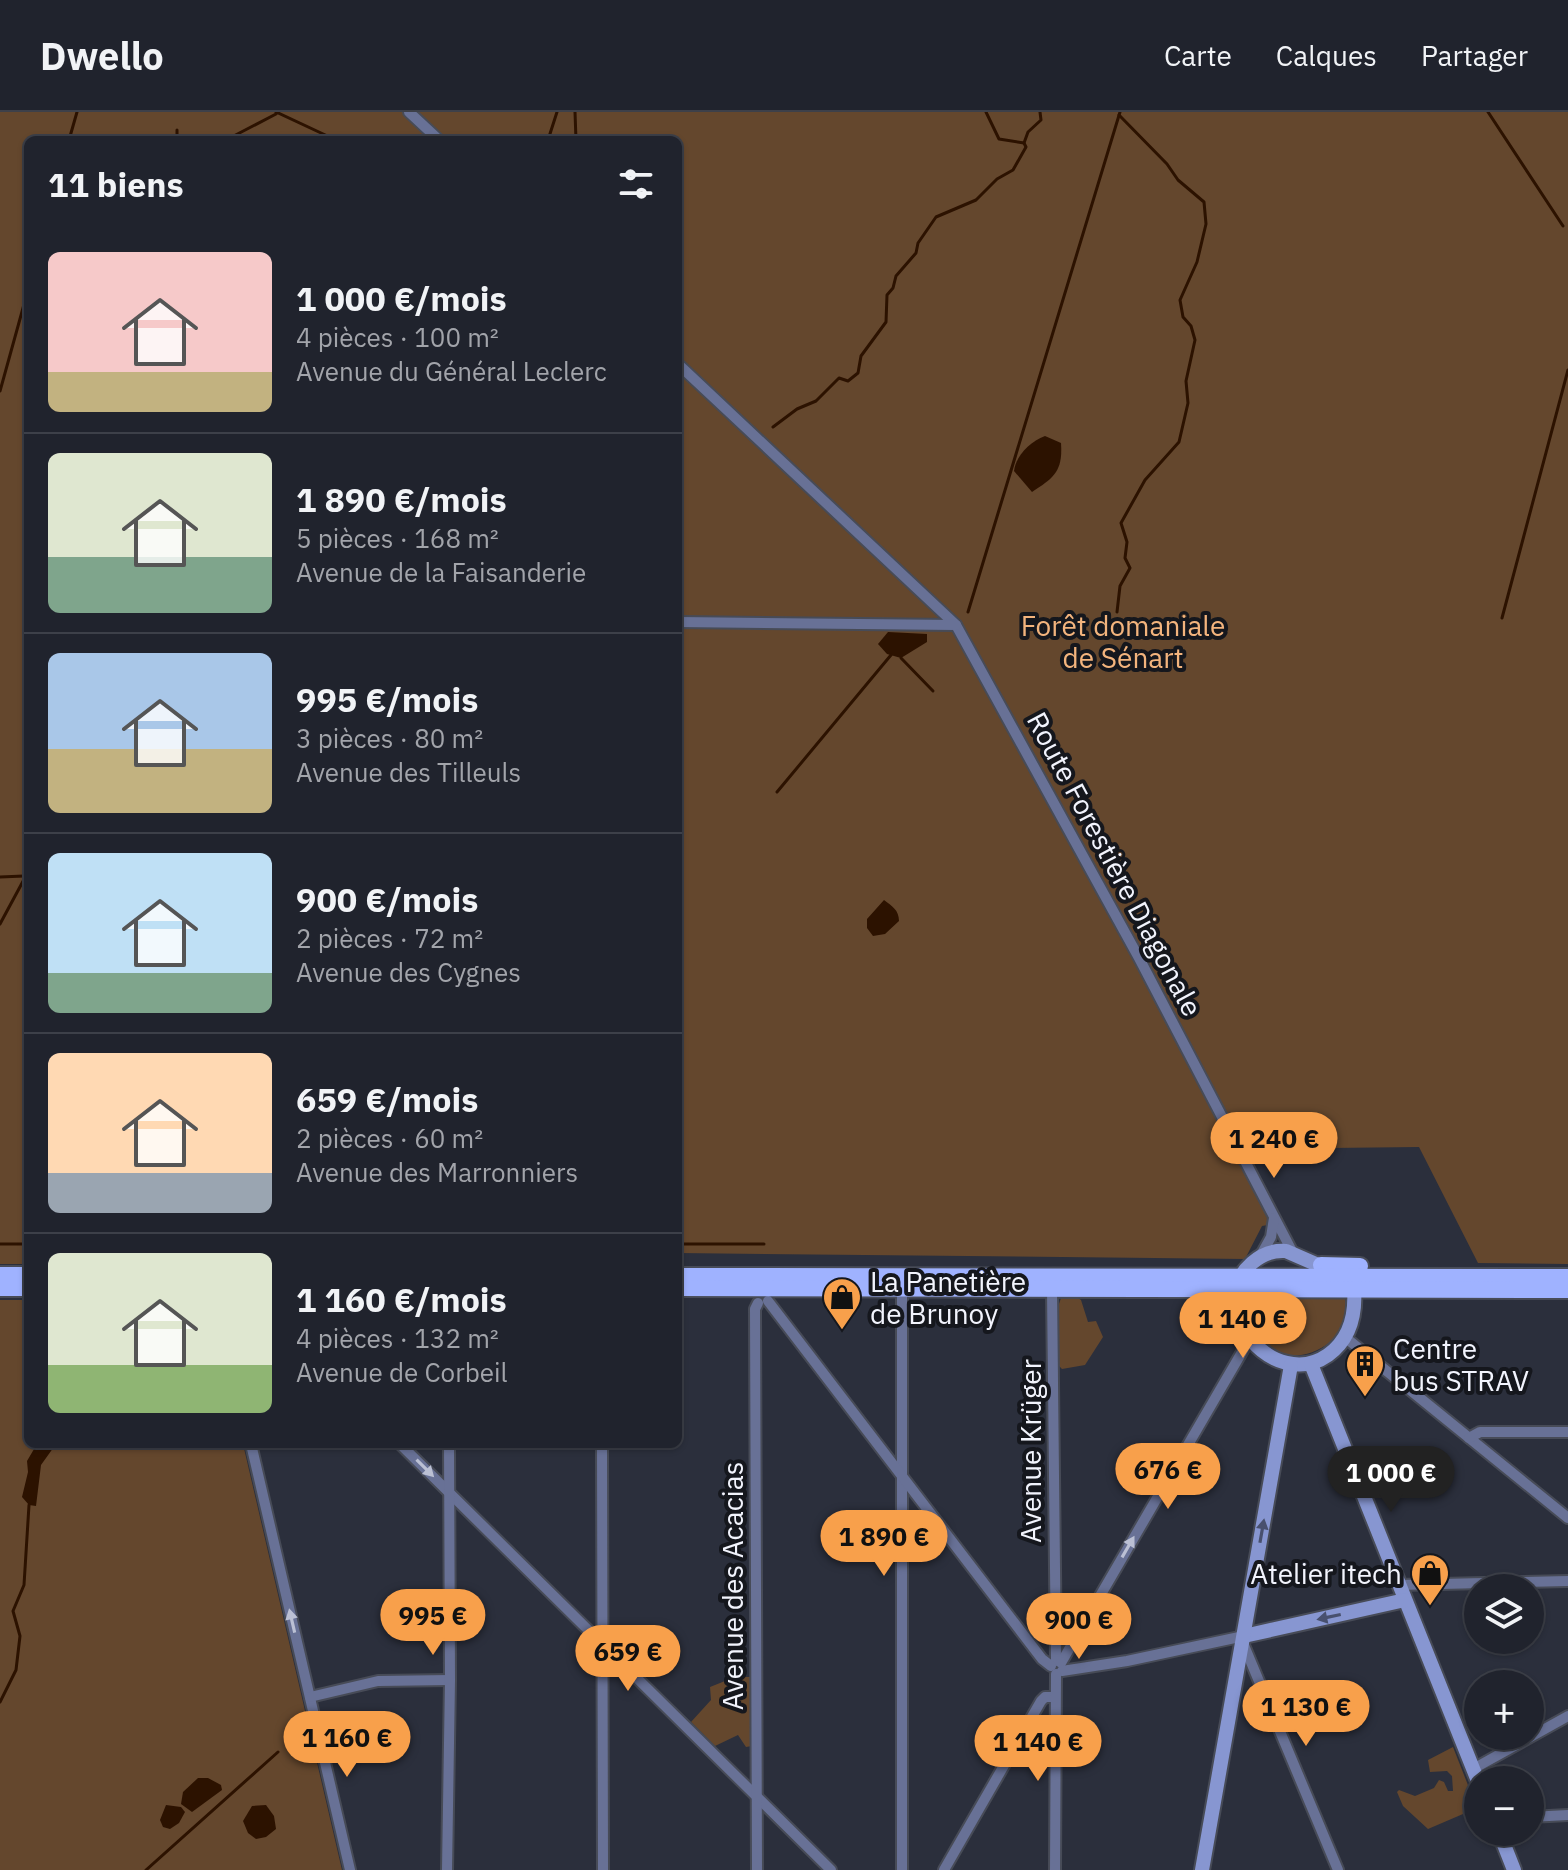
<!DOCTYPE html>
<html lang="fr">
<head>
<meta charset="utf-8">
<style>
  :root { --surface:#20232d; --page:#282b35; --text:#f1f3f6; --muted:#a2a4aa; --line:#3d4049; --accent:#f8a04b }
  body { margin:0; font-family:"IBM Plex Sans",sans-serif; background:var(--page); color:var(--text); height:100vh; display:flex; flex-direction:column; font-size:30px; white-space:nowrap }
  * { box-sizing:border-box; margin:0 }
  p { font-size:26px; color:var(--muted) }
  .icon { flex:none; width:44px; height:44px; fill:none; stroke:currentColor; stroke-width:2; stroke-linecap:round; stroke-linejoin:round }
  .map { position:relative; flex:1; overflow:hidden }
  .details { position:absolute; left:24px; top:24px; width:658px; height:1312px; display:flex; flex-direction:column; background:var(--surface); border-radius:12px; box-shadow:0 2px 6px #0004,0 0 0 2px var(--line) }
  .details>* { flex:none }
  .controls { position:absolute; left:1464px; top:1462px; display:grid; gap:16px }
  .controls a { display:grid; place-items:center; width:80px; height:80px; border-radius:50%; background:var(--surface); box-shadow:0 2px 6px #0004,0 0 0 2px var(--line); font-size:40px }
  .price { position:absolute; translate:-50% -68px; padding:0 18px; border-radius:28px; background:var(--accent); color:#111; font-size:26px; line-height:52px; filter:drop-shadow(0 2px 4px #0008) }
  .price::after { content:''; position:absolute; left:50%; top:48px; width:24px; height:18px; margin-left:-12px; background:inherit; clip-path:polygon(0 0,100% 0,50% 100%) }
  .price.current { background:#222; color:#fff }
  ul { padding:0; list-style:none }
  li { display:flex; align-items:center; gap:24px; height:200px; padding:0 24px }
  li+li { border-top:2px solid var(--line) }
  li span { display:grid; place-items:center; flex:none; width:224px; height:160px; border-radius:12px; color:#555 }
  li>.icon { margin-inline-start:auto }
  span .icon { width:96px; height:96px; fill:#fffc; stroke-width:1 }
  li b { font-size:34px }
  h2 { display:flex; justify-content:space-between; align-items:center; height:96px; padding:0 24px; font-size:34px }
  header { display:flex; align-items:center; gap:48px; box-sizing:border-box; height:112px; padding:0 40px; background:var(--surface); border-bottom:2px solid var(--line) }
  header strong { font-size:38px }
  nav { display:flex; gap:44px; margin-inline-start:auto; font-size:28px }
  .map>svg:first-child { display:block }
  .green { fill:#64472d }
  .water { fill:#2c1200 }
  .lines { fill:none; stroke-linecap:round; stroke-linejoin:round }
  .stream { stroke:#2c1200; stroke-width:3 }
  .street-casing { stroke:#474b57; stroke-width:14 }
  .secondary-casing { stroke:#474b57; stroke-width:18 }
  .primary-casing { stroke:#474b57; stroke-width:20 }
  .street { stroke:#687196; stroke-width:10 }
  .secondary { stroke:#8796d1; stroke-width:14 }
  .primary { stroke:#9fb2ff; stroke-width:16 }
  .oneway { fill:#bbc0d4 }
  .oneway2 { fill:#48506e }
  .labels { text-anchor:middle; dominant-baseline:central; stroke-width:8; stroke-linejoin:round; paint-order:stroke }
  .park-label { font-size:28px; fill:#f3b47d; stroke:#15171d }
  .street-label { font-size:28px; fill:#f2f4fd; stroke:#15171d }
  .poi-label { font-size:28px; fill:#f2f4fd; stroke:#15171d; text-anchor:start }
</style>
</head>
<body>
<header>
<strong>Dwello</strong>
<nav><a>Carte</a><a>Calques</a><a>Partager</a></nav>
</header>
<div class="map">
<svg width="1568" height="1758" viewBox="0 0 1568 1758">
  <rect width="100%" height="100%" fill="#2b2f3c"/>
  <g class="green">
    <polygon points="0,0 1568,0 1568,1152 1478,1151 1419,1035 1329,1036 1311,1042 1243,1031 1284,1110 1262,1114 1245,1147 678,1141 678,28 28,28 28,1152 0,1152"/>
    <path d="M1075,1184l6,4 7,22 8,-1 7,16 -18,28 -23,4c-19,-18 -8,-50 -1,-71z"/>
    <path d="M1245,1185h99c17,36 -37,70 -68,55 -5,-2 -10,-8 -15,-12 -4,-4 -11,-9 -14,-13 -3,-6 -4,-18 -5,-25z"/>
    <polygon points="0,1188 28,1188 28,1332 243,1332 342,1758 0,1758"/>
    <polygon points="735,1565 751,1565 752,1634 746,1635 738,1623 715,1634 691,1610 711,1588 710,1575"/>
    <polygon points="1453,1635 1477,1696 1428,1717 1403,1694 1397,1680 1399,1678 1415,1684 1434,1676 1439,1668 1444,1670 1448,1679 1453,1679 1452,1664 1447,1659 1430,1660 1428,1648"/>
  </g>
  <g class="water">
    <path d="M1045,324l16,7c2,28 -7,35 -29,49l-18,-21c2,-16 16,-29 31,-35z"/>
    <polygon points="888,520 927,522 927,530 901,546 887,542 878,532"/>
    <path d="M884,788c8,6 15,10 15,21l-14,13 -12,2 -6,-8v-9z"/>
    <polygon points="37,1332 56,1332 41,1353 36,1394 29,1393 22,1385 28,1360 27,1349"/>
    <polygon points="198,1666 208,1666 221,1673 222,1678 192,1700 181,1692 183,1680"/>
    <polygon points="166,1693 181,1695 185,1700 179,1711 170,1717 163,1715 160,1708"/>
    <polygon points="266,1693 274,1704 276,1717 266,1725 256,1727 248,1721 243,1709 252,1694"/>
  </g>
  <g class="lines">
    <g class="stream">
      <polyline points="276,0 336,28"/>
      <polyline points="575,0 576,28"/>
      <polyline points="986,0 999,27 1024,31"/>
      <polyline points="1488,0 1563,114"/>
      <polyline points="177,18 177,28"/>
      <polyline points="69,28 77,0"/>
      <polyline points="226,28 276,2"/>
      <polyline points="548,28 557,0"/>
      <polyline points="0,279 28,178"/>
      <polyline points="773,315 797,297 816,289 839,266 848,269 858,261 861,244 886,210 887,183 893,176 896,164 916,141 918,131 936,105 976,88 997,67 1013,58 1026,35 1024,31 1028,20 1041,8 1040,0"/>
      <polyline points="968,500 1120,0"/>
      <polyline points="1117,500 1120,474 1130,456 1125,446 1127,430 1121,411 1145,368 1179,330 1188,291 1186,269 1195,228 1191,214 1183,205 1180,188 1197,150 1206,112 1204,90 1178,68 1167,52 1119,3"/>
      <polyline points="1502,506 1568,258"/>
      <polyline points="901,546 933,579"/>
      <polyline points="777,680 891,543"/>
      <polyline points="0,765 24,764"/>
      <polyline points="0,812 28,760"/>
      <polyline points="0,1132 28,1132"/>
      <polyline points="678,1132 764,1132"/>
      <polyline points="0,1590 16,1558 20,1524 13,1499 24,1473 29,1393"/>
      <polyline points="146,1758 278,1640"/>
    </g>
    <g class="street-casing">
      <g id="street">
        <polyline points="409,0 439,28"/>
        <polyline points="678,252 956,513 1139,846 1293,1141"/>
        <polyline points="678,510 956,513"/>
        <polyline points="1261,1143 1271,1125 1274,1106"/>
        <polyline points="902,1176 902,1758"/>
        <polyline points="1052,1177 1056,1549"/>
        <polyline points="768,1189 1042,1547 1051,1554"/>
        <polyline points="1346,1226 1568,1406"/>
        <polyline points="1469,1326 1480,1320 1568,1320"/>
        <polyline points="251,1332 350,1758"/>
        <polyline points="400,1332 831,1758"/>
        <polyline points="602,1332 603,1758"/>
        <polyline points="1398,1473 1568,1469"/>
        <polyline points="1243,1531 1338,1758"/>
        <polyline points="1061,1551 1249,1228"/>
        <polyline points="1062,1559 1127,1549 1244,1524"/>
        <polyline points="310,1585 378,1569 450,1568"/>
        <polyline points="1473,1657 1568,1604"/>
        <polyline points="1530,1705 1568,1703"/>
        <polyline points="447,1758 450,1568 449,1332"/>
        <polyline points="757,1758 755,1197 758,1191"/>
        <polyline points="944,1758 1041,1589 1045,1585 1055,1585"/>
        <polyline points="1055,1758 1056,1562"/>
      </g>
    </g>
    <g class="secondary-casing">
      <g id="secondary">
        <path d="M1286,1139l57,25 11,13c2,27 -4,50 -26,66 -54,38 -126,-48 -76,-92 10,-9 20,-13 34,-12z"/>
        <polyline points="1311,1252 1478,1669"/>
        <polyline points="1244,1524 1405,1488"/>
        <polyline points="1499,1720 1514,1758"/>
        <polyline points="1202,1758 1291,1253"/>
      </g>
    </g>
    <g class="primary-casing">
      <g id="primary">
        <polyline points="1321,1153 1360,1154"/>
        <polyline points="0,1163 28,1163"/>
        <polyline points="678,1164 1568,1165"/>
        <polyline points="0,1176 28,1176"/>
        <polyline points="678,1176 1568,1178"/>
      </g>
    </g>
    <use href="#street" class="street"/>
    <use href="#secondary" class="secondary"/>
    <use href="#primary" class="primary"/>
  </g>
  <defs><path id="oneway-solid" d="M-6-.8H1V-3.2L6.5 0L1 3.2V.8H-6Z" transform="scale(2)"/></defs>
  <g class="oneway">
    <use href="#oneway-solid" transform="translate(425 1356) rotate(45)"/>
    <use href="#oneway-solid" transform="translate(1128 1435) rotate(-60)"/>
    <use href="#oneway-solid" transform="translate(292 1509) rotate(-103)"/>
  </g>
  <g class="oneway2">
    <use href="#oneway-solid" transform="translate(1262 1419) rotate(-80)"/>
    <use href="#oneway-solid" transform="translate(1329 1505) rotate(168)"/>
  </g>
  <defs>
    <g id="shop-pin" transform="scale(2)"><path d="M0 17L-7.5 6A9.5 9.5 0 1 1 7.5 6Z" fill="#f8a04b" stroke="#15171d"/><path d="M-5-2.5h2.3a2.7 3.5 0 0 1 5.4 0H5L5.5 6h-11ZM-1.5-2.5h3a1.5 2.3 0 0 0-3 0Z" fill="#111"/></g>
    <g id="building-pin" transform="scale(2)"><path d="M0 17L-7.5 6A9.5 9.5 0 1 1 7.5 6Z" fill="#f8a04b" stroke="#15171d"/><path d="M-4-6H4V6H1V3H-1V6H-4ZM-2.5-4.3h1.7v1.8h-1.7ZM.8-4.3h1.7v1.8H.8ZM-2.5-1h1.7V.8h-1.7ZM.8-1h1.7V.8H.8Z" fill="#111"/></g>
  </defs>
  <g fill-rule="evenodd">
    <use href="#shop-pin" x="842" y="1185"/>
    <use href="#building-pin" x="1365" y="1252"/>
    <use href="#shop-pin" x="1430" y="1461"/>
  </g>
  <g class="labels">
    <g class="park-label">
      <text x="1123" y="513">Forêt domaniale<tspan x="1123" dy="32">de Sénart</tspan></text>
    </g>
    <g class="street-label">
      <text transform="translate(1115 752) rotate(62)">Route Forestière Diagonale</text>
      <text transform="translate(1030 1339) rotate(-90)">Avenue Krüger</text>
      <text transform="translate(732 1474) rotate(-90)">Avenue des Acacias</text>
    </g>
    <g class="poi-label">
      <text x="870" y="1169">La Panetière<tspan x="870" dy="32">de Brunoy</tspan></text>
      <text x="1393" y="1236">Centre<tspan x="1393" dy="32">bus STRAV</tspan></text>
      <text x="1402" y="1461" text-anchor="end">Atelier itech</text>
    </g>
  </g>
</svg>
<div class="controls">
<a><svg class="icon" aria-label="layers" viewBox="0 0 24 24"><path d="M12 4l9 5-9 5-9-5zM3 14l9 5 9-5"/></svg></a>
<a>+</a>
<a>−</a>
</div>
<b class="price" style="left:1274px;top:1068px">1 240 €</b>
<b class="price" style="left:1243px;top:1248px">1 140 €</b>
<b class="price" style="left:1168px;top:1399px">676 €</b>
<b class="price current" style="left:1391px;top:1402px">1 000 €</b>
<b class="price" style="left:884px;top:1466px">1 890 €</b>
<b class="price" style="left:433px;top:1545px">995 €</b>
<b class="price" style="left:1079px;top:1549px">900 €</b>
<b class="price" style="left:628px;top:1581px">659 €</b>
<b class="price" style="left:1306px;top:1636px">1 130 €</b>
<b class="price" style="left:347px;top:1667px">1 160 €</b>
<b class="price" style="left:1038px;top:1671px">1 140 €</b>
<section class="details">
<h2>11 biens<svg class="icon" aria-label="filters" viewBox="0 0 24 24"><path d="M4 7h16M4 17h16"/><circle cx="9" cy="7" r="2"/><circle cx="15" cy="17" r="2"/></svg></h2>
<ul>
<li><span style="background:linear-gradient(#f6c9c9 75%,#c2b280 0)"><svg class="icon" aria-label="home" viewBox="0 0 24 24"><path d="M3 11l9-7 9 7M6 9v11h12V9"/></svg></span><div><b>1 000 €/mois</b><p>4 pièces · 100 m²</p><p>Avenue du Général Leclerc</p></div></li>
<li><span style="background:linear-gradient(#dfe7d0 65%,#7fa58c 0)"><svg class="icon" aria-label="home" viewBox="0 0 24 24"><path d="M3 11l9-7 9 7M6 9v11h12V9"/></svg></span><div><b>1 890 €/mois</b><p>5 pièces · 168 m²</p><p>Avenue de la Faisanderie</p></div></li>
<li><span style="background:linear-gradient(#a9c7e8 60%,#c2b280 0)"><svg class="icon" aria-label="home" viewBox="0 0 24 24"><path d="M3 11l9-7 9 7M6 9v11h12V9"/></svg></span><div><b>995 €/mois</b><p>3 pièces · 80 m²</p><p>Avenue des Tilleuls</p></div></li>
<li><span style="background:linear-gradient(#bfe0f5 75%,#7fa58c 0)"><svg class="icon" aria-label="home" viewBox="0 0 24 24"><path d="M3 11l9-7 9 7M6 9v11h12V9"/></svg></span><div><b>900 €/mois</b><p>2 pièces · 72 m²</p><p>Avenue des Cygnes</p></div></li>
<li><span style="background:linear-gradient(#ffd9b3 75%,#9aa5b1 0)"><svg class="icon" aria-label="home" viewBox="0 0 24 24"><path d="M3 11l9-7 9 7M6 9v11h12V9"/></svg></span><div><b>659 €/mois</b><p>2 pièces · 60 m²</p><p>Avenue des Marronniers</p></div></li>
<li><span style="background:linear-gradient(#dfe7d0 70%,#8fb573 0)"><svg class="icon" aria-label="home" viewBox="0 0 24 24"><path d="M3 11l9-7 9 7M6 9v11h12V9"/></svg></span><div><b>1 160 €/mois</b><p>4 pièces · 132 m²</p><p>Avenue de Corbeil</p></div></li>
</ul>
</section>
</div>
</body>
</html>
